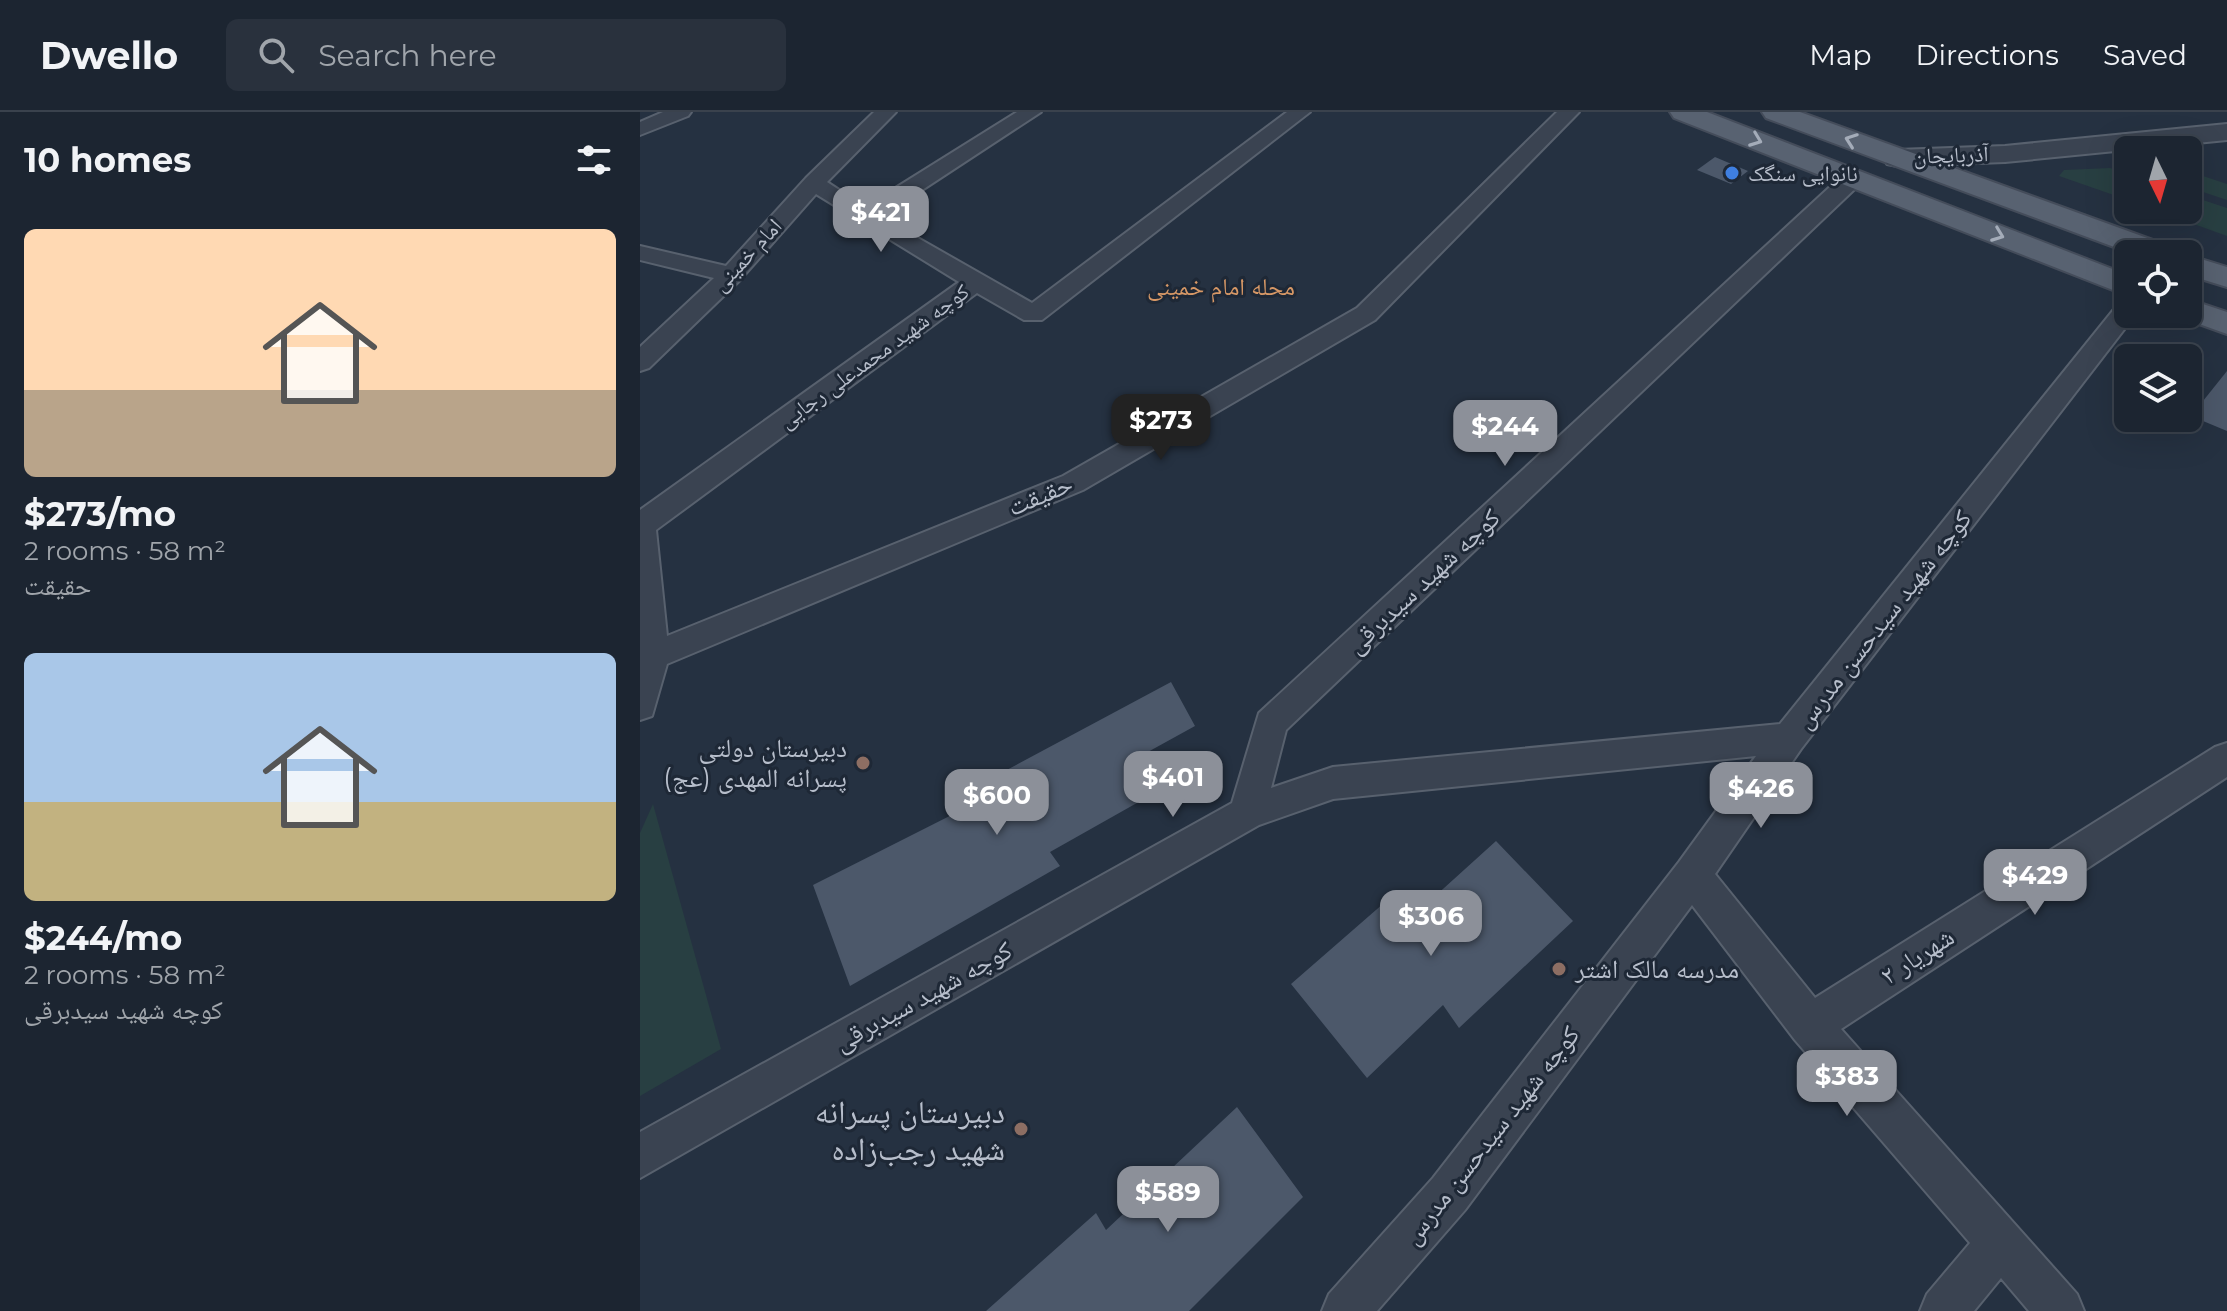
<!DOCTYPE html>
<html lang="en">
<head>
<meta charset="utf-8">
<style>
  :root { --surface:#1c2531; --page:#29313d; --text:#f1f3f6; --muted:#a0a5ab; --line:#3a424d; --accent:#8c9099 }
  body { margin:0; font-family:Montserrat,"Noto Naskh Arabic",sans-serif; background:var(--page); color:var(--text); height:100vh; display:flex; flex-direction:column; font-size:30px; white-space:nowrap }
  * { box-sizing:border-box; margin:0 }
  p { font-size:26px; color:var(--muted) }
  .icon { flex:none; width:44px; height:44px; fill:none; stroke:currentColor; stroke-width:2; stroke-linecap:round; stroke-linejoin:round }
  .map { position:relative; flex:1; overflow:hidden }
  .side { display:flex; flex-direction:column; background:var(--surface); width:640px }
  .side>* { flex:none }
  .needle { width:52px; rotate:175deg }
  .tools { position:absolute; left:1474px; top:24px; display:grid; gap:16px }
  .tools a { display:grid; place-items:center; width:88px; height:88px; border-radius:12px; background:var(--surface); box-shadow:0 8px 32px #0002,0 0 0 2px var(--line); font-size:40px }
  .price { position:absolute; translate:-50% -68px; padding:0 18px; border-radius:16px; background:var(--accent); color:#fff; font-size:26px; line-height:52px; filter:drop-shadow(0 2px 4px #0008) }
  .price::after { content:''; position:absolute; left:50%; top:48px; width:24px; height:18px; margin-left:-12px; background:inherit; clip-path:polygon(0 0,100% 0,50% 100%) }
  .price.active { background:#222; color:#fff }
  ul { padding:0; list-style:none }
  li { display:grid; align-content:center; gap:16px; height:424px; padding:0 24px }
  li span { display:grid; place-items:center; height:248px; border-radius:12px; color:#555 }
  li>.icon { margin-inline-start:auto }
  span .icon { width:144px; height:144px; fill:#fffc; stroke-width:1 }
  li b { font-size:34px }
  h2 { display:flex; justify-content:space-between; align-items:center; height:96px; padding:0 24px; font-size:34px }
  header { display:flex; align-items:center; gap:48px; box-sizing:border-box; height:112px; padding:0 40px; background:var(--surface); border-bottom:2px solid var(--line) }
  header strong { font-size:38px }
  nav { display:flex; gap:44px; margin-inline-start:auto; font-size:28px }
  .search { width:560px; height:72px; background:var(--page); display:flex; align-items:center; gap:20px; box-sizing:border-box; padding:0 28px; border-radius:12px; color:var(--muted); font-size:30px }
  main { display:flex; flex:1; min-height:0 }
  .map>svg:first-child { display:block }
  .green { fill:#283f42 }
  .building { fill:#4c586a }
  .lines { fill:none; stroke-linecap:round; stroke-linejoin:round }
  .minor-casing { stroke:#58616e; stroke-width:4 }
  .tertiary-casing { stroke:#58616e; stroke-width:4 }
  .primary-casing { stroke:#444c5a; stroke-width:4 }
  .minor { fill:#3a4351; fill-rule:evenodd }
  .tertiary { fill:#3a4351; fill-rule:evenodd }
  .primary { fill:#586271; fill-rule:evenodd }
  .oneway { stroke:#a4acb9 }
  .shop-dot { fill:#3f7fe0; stroke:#1e2836; stroke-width:3 }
  .education-dot { fill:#8d6e63; stroke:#1e2836; stroke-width:3 }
  .labels { text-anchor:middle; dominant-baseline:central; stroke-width:6; stroke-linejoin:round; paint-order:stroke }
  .far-street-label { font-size:22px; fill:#b7becb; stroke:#1e2836 }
  .far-poi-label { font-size:22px; fill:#b7becb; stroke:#1e2836; text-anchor:start }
  .far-neighbourhood-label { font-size:24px; fill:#d79866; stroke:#1e2836 }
  .street-label { font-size:26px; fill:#b7becb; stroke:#1e2836 }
  .poi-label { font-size:26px; fill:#b7becb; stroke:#1e2836; text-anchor:end }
  .near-poi-label { font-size:32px; fill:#b7becb; stroke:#1e2836; text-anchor:end }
</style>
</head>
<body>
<header>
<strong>Dwello</strong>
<div class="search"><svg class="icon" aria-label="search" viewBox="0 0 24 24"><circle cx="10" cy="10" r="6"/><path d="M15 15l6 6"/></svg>Search here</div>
<nav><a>Map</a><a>Directions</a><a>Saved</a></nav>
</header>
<main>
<section class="side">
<h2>10 homes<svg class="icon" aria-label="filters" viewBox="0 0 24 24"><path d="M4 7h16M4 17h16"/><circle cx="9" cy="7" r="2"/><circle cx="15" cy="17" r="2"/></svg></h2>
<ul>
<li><span style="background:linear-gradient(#ffd9b3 65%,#b9a48a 0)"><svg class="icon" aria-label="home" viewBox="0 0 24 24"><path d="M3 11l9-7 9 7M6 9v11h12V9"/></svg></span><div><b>$273/mo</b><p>2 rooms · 58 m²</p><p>حقیقت</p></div></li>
<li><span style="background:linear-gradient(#a9c7e8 60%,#c2b280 0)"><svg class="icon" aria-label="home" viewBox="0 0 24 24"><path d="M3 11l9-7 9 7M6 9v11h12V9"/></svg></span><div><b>$244/mo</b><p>2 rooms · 58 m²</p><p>کوچه شهید سیدبرقی</p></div></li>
</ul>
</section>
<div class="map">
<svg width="1587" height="1199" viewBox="0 0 1587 1199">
  <rect width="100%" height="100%" fill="#253141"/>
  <g class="green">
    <polygon points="1470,56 1488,62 1488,88 1419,64 1424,58"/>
    <polygon points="1548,59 1587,72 1587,88 1548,75"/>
    <polygon points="1548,83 1587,96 1587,124 1515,98 1548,98"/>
    <polygon points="13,692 81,937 0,984 0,721"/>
  </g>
  <g class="building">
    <polygon points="1075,45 1108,59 1091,72 1057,58"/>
    <polygon points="1587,259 1587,319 1551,304"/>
    <polygon points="531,570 555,614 506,641 527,674 410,740 420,754 210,874 173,773 369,674 361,661"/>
    <polygon points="856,729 933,809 819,916 803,893 727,966 651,872 752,784 772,805"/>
    <polygon points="597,995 663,1085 549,1199 346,1199 456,1101 466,1118"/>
  </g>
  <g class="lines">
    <g class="minor-casing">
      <g id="minor">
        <polygon points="23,0 51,0 48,4 0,23 0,10"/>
        <polygon points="234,0 256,0 187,70 225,95 377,0 401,0 241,105 392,191 647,0 670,0 402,208 384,208 337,181 16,418 27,524 423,364 717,196 917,0 939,0 735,208 443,378 27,552 12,604 0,608 0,398 319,170 176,82 100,168 9,256 0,259 0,235 74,166 0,148 0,134 86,154 166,66"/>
        <polygon points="1213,59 1221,61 1224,66 1221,71 646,618 631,676 693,655 1140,612 1479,191 1488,188 1488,202 1496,202 1161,637 1075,762 1175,886 1575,635 1587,631 1587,665 1201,917 1437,1182 1444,1199 1389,1199 1361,1166 1334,1199 1280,1199 1287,1182 1330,1131 1155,928 1052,793 825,1098 737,1199 682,1199 689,1182 793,1066 1039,750 1116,644 693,687 619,713 0,1066 0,1020 592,691 619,601 1205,61"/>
      </g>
    </g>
    <g class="tertiary-casing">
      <polygon id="tertiary" points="1587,12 1587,28 1365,50 1257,54 1247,52 1243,46 1247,40 1257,38 1365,34"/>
    </g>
    <g class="primary-casing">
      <g id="primary">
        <polygon points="1030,0 1067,0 1488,163 1488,184 1034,6"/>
        <polygon points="1122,0 1160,0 1532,135 1536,142 1493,142 1126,6"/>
        <polygon points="1548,143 1587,155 1587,175 1548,163"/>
        <polygon points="1548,187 1587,200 1587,222 1537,204 1535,202 1548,202"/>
      </g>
    </g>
    <use href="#minor" class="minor"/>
    <use href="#tertiary" class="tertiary"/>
    <use href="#primary" class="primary"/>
  </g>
  <defs><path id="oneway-chevron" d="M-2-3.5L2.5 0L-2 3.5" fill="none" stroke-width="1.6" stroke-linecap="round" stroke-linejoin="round" transform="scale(2)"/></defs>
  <g class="oneway">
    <use href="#oneway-chevron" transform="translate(1116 28) rotate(21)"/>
    <use href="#oneway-chevron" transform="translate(1211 28) rotate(-160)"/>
    <use href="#oneway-chevron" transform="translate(1358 123) rotate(21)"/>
  </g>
  <circle class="shop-dot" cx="1092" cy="61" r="8"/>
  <g class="education-dot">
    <circle cx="223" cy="651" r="8"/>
    <circle cx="919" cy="857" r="8"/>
    <circle cx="381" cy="1017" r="8"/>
  </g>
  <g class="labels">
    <g class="far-street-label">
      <text transform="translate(1311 43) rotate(-2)">آذربایجان</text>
      <text transform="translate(107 143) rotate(-47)">امام خمینی</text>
      <text transform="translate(234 244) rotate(-36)">کوچه شهید محمدعلی رجایی</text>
    </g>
    <g class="far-poi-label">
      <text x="1108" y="61">نانوایی سنگک</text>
    </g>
    <g class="far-neighbourhood-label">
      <text x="581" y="174">محله امام خمینی</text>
    </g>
    <g class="street-label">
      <text transform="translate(400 383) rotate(-23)">حقیقت</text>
      <text transform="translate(783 469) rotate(-43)">کوچه شهید سیدبرقی</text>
      <text transform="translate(1243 507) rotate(-52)">کوچه شهید سیدحسن مدرس</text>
      <text transform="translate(1277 844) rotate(-33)">شهریار ۲</text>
      <text transform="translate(283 884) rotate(-29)">کوچه شهید سیدبرقی</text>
      <text transform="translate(851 1023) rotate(-52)">کوچه شهید سیدحسن مدرس</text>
    </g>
    <g class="poi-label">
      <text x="207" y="636">دبیرستان دولتی<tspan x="207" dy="30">پسرانه المهدی (عج)</tspan></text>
      <text x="935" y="857" text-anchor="start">مدرسه مالک اشتر</text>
    </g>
    <g class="near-poi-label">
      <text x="365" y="999">دبیرستان پسرانه<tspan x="365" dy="37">شهید رجب‌زاده</tspan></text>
    </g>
  </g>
</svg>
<div class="tools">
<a><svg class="needle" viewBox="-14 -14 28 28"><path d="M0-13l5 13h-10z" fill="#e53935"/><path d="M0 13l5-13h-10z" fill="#a0a5ab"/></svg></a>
<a><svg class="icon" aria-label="locate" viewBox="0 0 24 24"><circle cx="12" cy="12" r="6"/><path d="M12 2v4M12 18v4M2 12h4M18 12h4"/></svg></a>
<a><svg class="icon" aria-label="layers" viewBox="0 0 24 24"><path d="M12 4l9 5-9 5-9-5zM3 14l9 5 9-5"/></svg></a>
</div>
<b class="price" style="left:241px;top:142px">$421</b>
<b class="price active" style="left:521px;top:350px">$273</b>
<b class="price" style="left:865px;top:356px">$244</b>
<b class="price" style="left:533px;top:707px">$401</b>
<b class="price" style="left:1121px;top:718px">$426</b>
<b class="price" style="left:357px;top:725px">$600</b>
<b class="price" style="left:1395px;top:805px">$429</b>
<b class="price" style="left:791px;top:846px">$306</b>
<b class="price" style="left:1207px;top:1006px">$383</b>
<b class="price" style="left:528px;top:1122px">$589</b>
</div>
</main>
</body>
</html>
